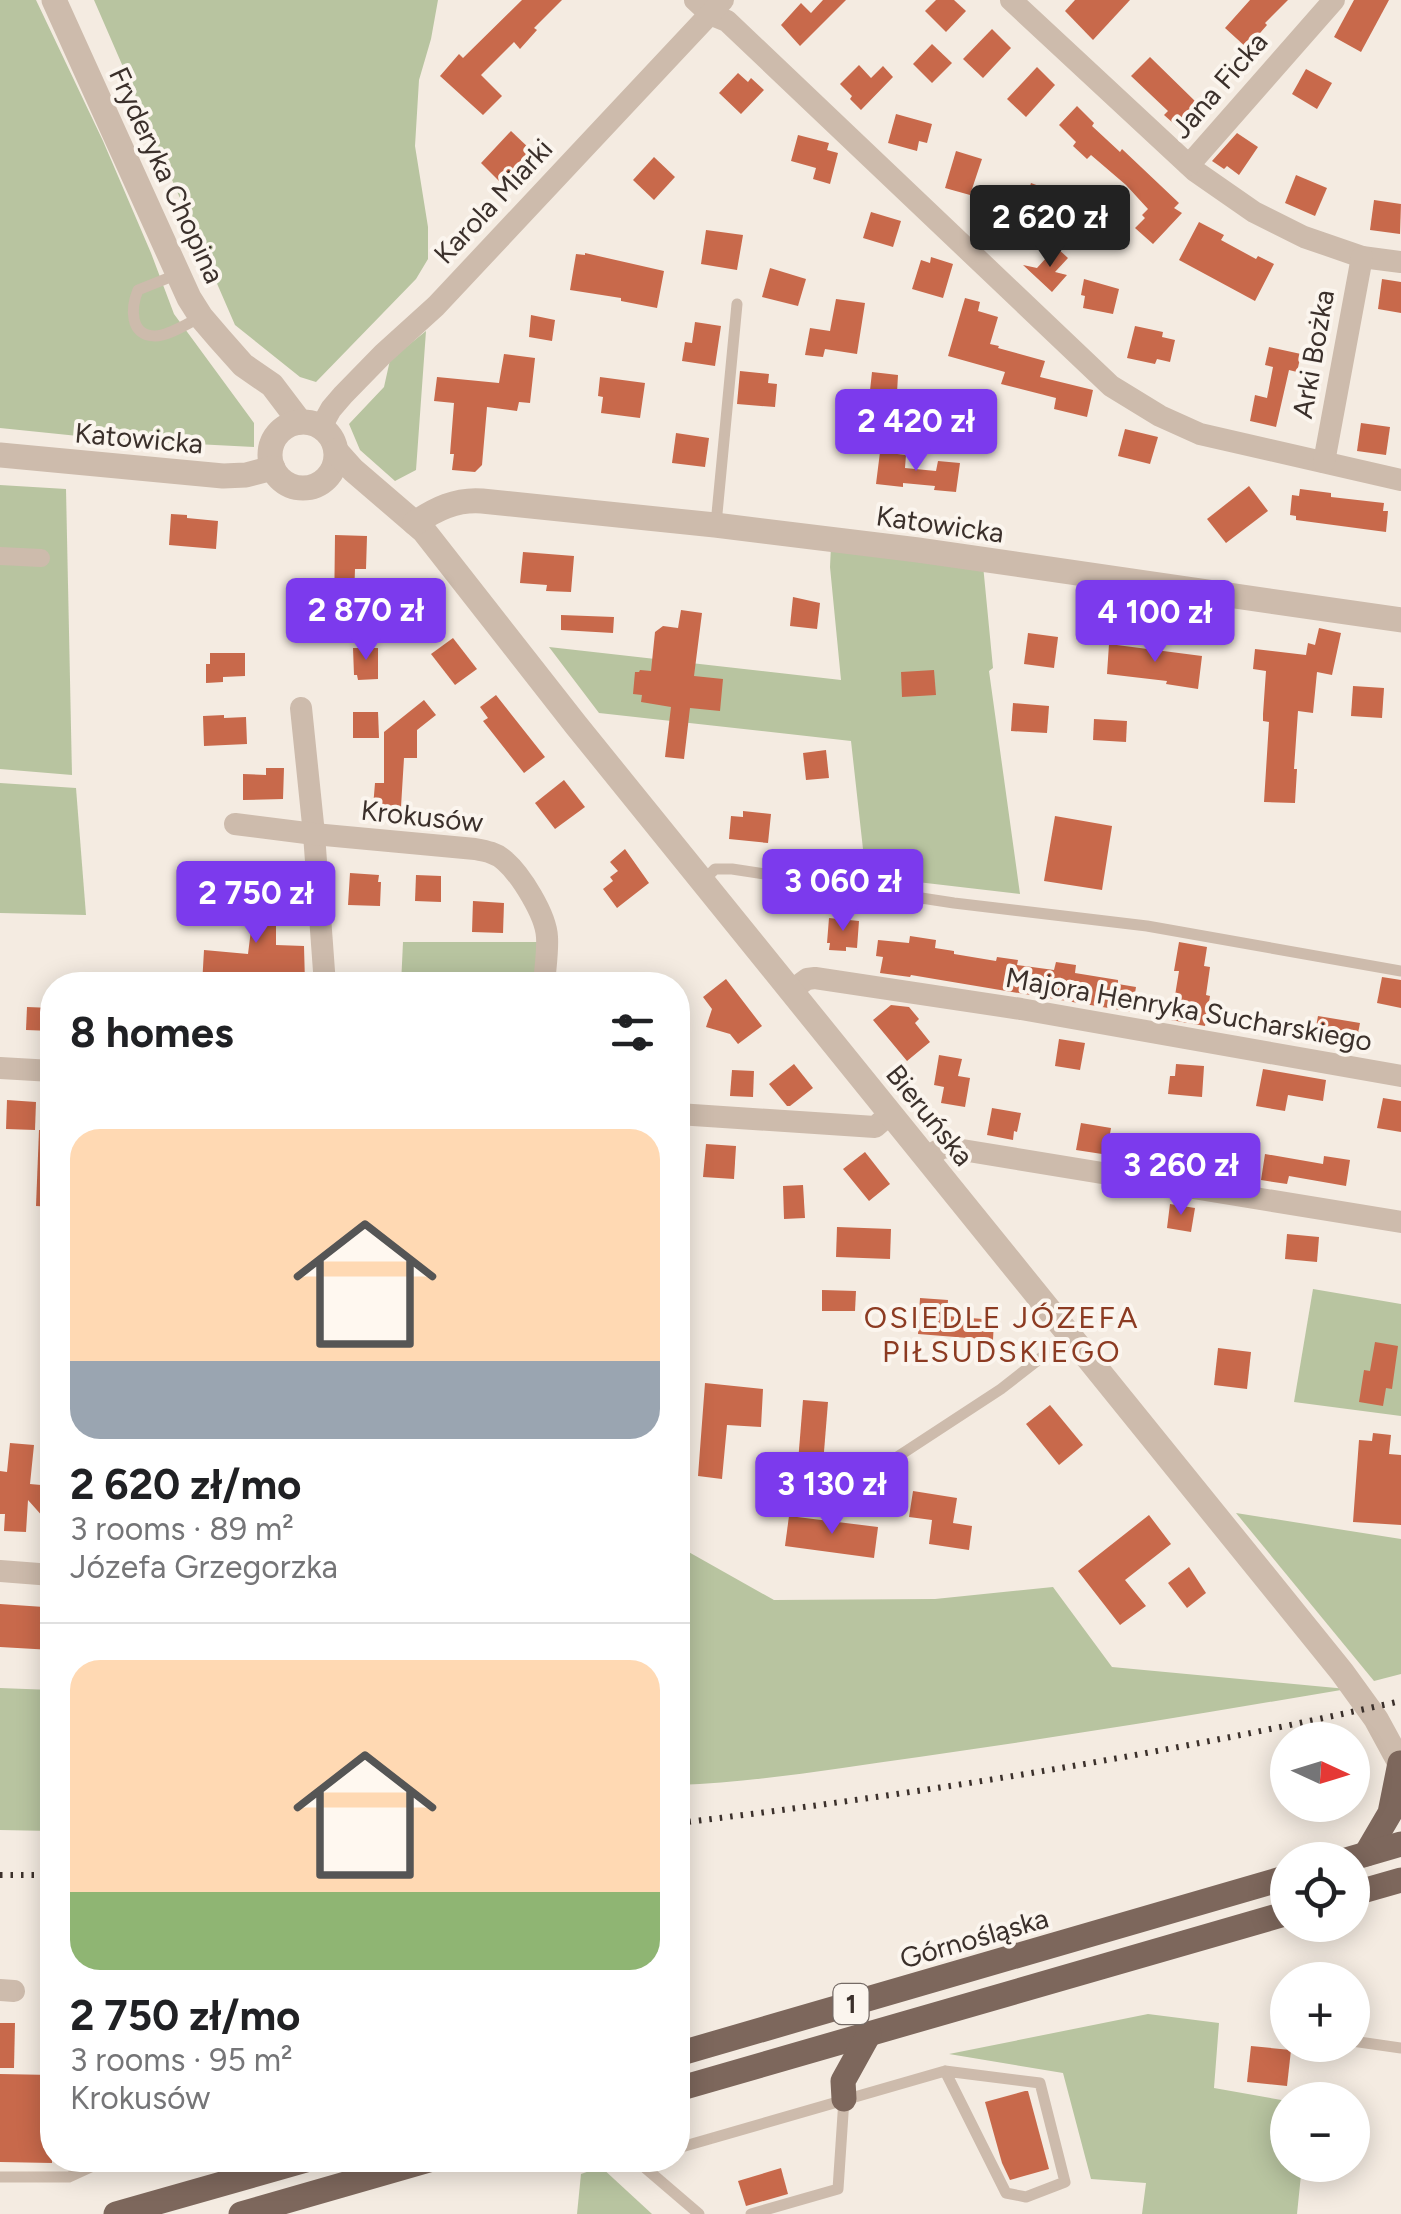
<!DOCTYPE html>
<html lang="en">
<head>
<meta charset="utf-8">
<style>
  :root { --surface:#fff; --page:#f2f2f2; --text:#202124; --muted:#757577; --line:#e0e0e0; --accent:#7c3aed }
  body { margin:0; font-family:Figtree,sans-serif; background:var(--page); color:var(--text); height:100vh; display:flex; flex-direction:column; font-size:38px; white-space:nowrap }
  * { box-sizing:border-box; margin:0 }
  p { font-size:32px; color:var(--muted) }
  .icon { flex:none; width:55px; height:55px; fill:none; stroke:currentColor; stroke-width:2; stroke-linecap:round; stroke-linejoin:round }
  .map { position:relative; flex:1; overflow:hidden }
  .details { position:absolute; left:40px; top:972px; width:650px; height:1200px; display:flex; flex-direction:column; background:var(--surface); border-radius:40px; box-shadow:0 5px 25px #0003 }
  .details>* { flex:none }
  .needle { width:65px; rotate:94deg }
  .tools { position:absolute; left:1270px; top:1722px; display:grid; gap:20px }
  .tools a { display:grid; place-items:center; width:100px; height:100px; border-radius:50%; background:var(--surface); box-shadow:0 5px 25px #0003; font-size:50px }
  .price { position:absolute; translate:-50% -85px; padding:0 22px; border-radius:10px; background:var(--accent); color:#fff; font-size:32px; line-height:65px; filter:drop-shadow(0 2px 5px #0008) }
  .price::after { content:''; position:absolute; left:50%; top:60px; width:30px; height:22px; margin-left:-15px; background:inherit; clip-path:polygon(0 0,100% 0,50% 100%) }
  .price.selected { background:#222; color:#fff }
  ul { padding:0; list-style:none }
  li { display:grid; align-content:center; gap:20px; height:530px; padding:0 30px }
  li+li { border-top:2px solid var(--line) }
  li span { display:grid; place-items:center; height:310px; border-radius:30px; color:#555 }
  li>.icon { margin-inline-start:auto }
  span .icon { width:180px; height:180px; fill:#fffc; stroke-width:1 }
  li b { font-size:42px }
  h2 { display:flex; justify-content:space-between; align-items:center; height:120px; padding:0 30px; font-size:42px }
  .map>svg:first-child { display:block }
  .green { fill:#b8c4a0 }
  .building { fill:#c8694b }
  .lines { fill:none; stroke-linecap:round; stroke-linejoin:round }
  .service { stroke:#cdbbac; stroke-width:11 }
  .pedestrian { stroke:#cdbbac; stroke-width:18 }
  .minor { stroke:#cdbbac; stroke-width:22 }
  .tertiary { stroke:#cdbbac; stroke-width:25 }
  .primary { stroke:#7d675c; stroke-width:25 }
  .rail { stroke:#3b302b; stroke-width:6; stroke-dasharray:2.5 8; stroke-linecap:butt }
  .labels { text-anchor:middle; dominant-baseline:central; stroke-width:8; stroke-linejoin:round; paint-order:stroke }
  .shield { fill:#fbf5ee; stroke:#756b66; stroke-width:2.5 }
  .shield-label { font-size:25px; font-weight:bold; fill:#3b302b }
  .street-label { font-size:28px; fill:#3b302b; stroke:#fbf5ee }
  .neighbourhood-label { font-size:30px; letter-spacing:2.5px; fill:#8c3b22; stroke:#fbf5ee }
</style>
</head>
<body>
<div class="map">
<svg width="1401" height="2214" viewBox="0 0 1401 2214">
  <rect width="100%" height="100%" fill="#f4ebe1"/>
  <g class="green">
    <polygon points="0,0 36,0 103,141 151,253 174,314 254,423 254,447 117,440 0,428"/>
    <polygon points="94,0 438,0 431,39 419,80 415,146 428,227 428,259 416,279 316,382 300,377 235,325"/>
    <polygon points="426,331 416,470 395,481 360,450 349,424 384,387 390,360"/>
    <polygon points="0,485 66,489 72,775 0,769"/>
    <polygon points="831,546 983,565 993,668 989,671 1020,894 866,876 851,741 599,713 549,647 841,680 830,567"/>
    <polygon points="0,783 76,788 86,915 0,913"/>
    <polygon points="403,942 537,942 535,985 401,985"/>
    <polygon points="1313,1289 1401,1304 1401,1416 1294,1402"/>
    <polygon points="1236,1513 1401,1539 1401,1674 1374,1681"/>
    <path d="M678,1546l96,54 161,-1 118,-12 59,80 235,22c-143,24 -285,48 -428,68 -80,11 -160,25 -241,28z"/>
    <polygon points="0,1688 52,1690 52,1831 0,1830"/>
    <polygon points="1148,2014 1219,2023 1214,2088 1287,2101 1288,2165 1302,2165 1297,2214 1142,2214 1146,2183 1091,2179 1063,2073 949,2054"/>
    <polygon points="601,2167 652,2214 577,2214 581,2174"/>
  </g>
  <g class="building">
    <polygon points="522,0 562,0 534,28 537,30 520,49 514,42 481,75 502,96 483,115 440,76 459,54 463,58"/>
    <polygon points="823,0 846,0 800,46 781,25 801,3 811,13"/>
    <polygon points="936,0 954,0 966,11 946,32 925,11"/>
    <polygon points="1075,0 1130,0 1093,40 1065,11"/>
    <polygon points="1250,0 1288,0 1265,23 1267,25 1247,48 1225,28"/>
    <polygon points="1354,0 1389,0 1361,52 1334,37"/>
    <polygon points="992,29 1011,48 983,78 963,59"/>
    <polygon points="932,44 952,63 932,83 913,64"/>
    <polygon points="1150,57 1197,103 1194,106 1199,112 1182,131 1164,115 1168,111 1131,76"/>
    <polygon points="859,65 871,78 883,66 893,77 861,110 850,99 852,96 840,84"/>
    <polygon points="1037,67 1055,85 1026,117 1007,99"/>
    <polygon points="1306,69 1332,83 1317,109 1292,94"/>
    <polygon points="738,73 748,82 751,78 764,90 741,114 719,93"/>
    <polygon points="1077,106 1094,123 1092,126 1120,152 1122,149 1179,203 1174,208 1182,213 1153,244 1135,228 1145,218 1142,215 1148,209 1126,185 1091,155 1087,159 1073,146 1076,142 1059,125"/>
    <polygon points="896,114 932,124 927,143 919,141 917,151 888,143"/>
    <polygon points="511,131 531,150 500,182 481,163"/>
    <polygon points="1237,133 1258,147 1239,175 1227,166 1224,169 1212,161"/>
    <polygon points="798,135 829,143 827,150 838,153 830,184 813,179 816,168 791,161"/>
    <polygon points="956,151 982,159 970,195 945,188"/>
    <polygon points="654,157 675,177 654,200 633,180"/>
    <polygon points="1296,175 1327,188 1315,216 1285,203"/>
    <polygon points="1031,183 1047,189 1072,216 1042,205 1041,208 1025,203"/>
    <polygon points="1374,200 1401,204 1400,234 1370,230"/>
    <polygon points="992,201 1033,213 1025,242 984,229"/>
    <polygon points="871,212 901,221 893,247 863,238"/>
    <polygon points="1199,222 1224,235 1221,240 1256,259 1258,256 1274,264 1255,301 1179,260"/>
    <polygon points="706,230 743,235 737,270 701,264"/>
    <polygon points="1056,247 1068,258 1055,272 1067,275 1052,292 1023,265 1037,268"/>
    <polygon points="585,253 664,271 657,308 621,301 621,298 570,290 576,254 585,255"/>
    <polygon points="931,257 953,264 943,298 912,289 921,260 930,263"/>
    <polygon points="770,268 806,279 798,306 762,297"/>
    <polygon points="1084,279 1119,289 1113,314 1083,308 1085,296 1081,295"/>
    <polygon points="1382,279 1401,282 1401,313 1378,309"/>
    <polygon points="965,298 980,302 978,311 998,317 990,344 999,346 998,348 1045,361 1040,377 1093,390 1087,417 1054,409 1056,398 1001,384 1005,372 948,356"/>
    <polygon points="836,299 865,303 857,354 825,349 823,357 805,355 810,328 830,331"/>
    <polygon points="531,315 555,320 552,341 529,337"/>
    <polygon points="695,322 721,326 715,366 682,361 685,342 692,343"/>
    <polygon points="1135,326 1163,332 1162,337 1175,340 1170,362 1157,359 1155,364 1127,358"/>
    <polygon points="1269,347 1301,354 1297,372 1289,370 1276,427 1250,421 1255,395 1267,398 1273,367 1265,365"/>
    <polygon points="504,354 535,358 530,403 519,402 517,411 487,407 482,465 475,472 452,470 454,454 450,454 454,403 434,401 437,377 499,383"/>
    <polygon points="740,371 769,374 768,383 777,384 775,407 737,404"/>
    <polygon points="872,372 898,375 897,393 890,392 888,411 868,409"/>
    <polygon points="600,377 645,383 640,418 601,413 603,397 598,396"/>
    <polygon points="1361,423 1390,427 1386,455 1357,451"/>
    <polygon points="1125,429 1158,437 1150,464 1118,456"/>
    <polygon points="676,433 709,438 705,467 672,463"/>
    <polygon points="880,452 906,455 905,468 936,471 938,461 960,463 956,492 934,490 935,486 903,483 903,487 876,484"/>
    <polygon points="1249,486 1268,511 1226,543 1207,519"/>
    <polygon points="1300,489 1331,493 1331,497 1384,503 1383,511 1388,511 1386,532 1296,520 1296,516 1290,515 1292,495 1299,496"/>
    <polygon points="171,514 187,515 187,518 218,521 216,549 169,545"/>
    <polygon points="335,535 367,536 366,569 355,569 354,600 360,600 359,617 334,617"/>
    <polygon points="523,552 574,556 571,592 546,591 547,585 520,583"/>
    <polygon points="793,597 820,603 817,629 790,626"/>
    <polygon points="681,610 702,613 694,676 723,679 720,711 690,708 684,759 665,757 671,707 641,702 642,695 633,694 635,672 639,672 640,670 651,671 655,632 663,626 678,628"/>
    <polygon points="561,615 614,617 613,633 561,630"/>
    <polygon points="1319,628 1341,633 1332,675 1317,672 1313,713 1298,711 1294,769 1297,769 1295,803 1264,802 1269,722 1263,721 1263,714 1266,671 1253,669 1255,649 1306,655 1308,643 1315,645"/>
    <polygon points="1028,633 1058,637 1054,668 1024,664"/>
    <polygon points="453,638 477,669 455,685 431,654"/>
    <polygon points="1109,644 1202,656 1198,689 1166,684 1167,681 1107,674"/>
    <polygon points="353,648 378,648 378,679 358,680 357,675 354,675"/>
    <polygon points="210,653 245,653 245,676 223,677 223,682 206,683 206,664 210,664"/>
    <polygon points="934,670 936,695 902,697 901,672"/>
    <polygon points="1353,686 1384,688 1382,718 1351,716"/>
    <polygon points="496,695 545,757 524,773 483,721 488,718 480,707"/>
    <polygon points="424,700 436,715 417,730 417,758 404,758 401,807 373,807 375,783 384,783 384,732"/>
    <polygon points="1013,703 1049,706 1047,733 1011,731"/>
    <polygon points="353,712 378,712 379,738 353,738"/>
    <polygon points="224,715 224,718 246,717 247,744 204,746 203,716"/>
    <polygon points="1094,719 1127,721 1126,742 1093,740"/>
    <polygon points="826,750 829,778 806,780 803,753"/>
    <polygon points="266,768 284,768 283,799 243,800 243,774 266,775"/>
    <polygon points="564,780 585,807 555,829 535,803"/>
    <polygon points="743,811 771,814 768,843 729,839 731,816 743,817"/>
    <polygon points="1055,816 1112,826 1102,890 1044,881"/>
    <polygon points="625,849 649,883 617,908 603,889 613,881 610,877 618,871 610,862"/>
    <polygon points="240,870 265,871 264,907 276,907 276,945 304,946 305,983 294,982 293,985 202,985 204,950 248,954 252,922 239,921"/>
    <polygon points="350,873 379,875 378,882 381,882 380,906 348,905"/>
    <polygon points="416,875 441,876 441,902 415,901"/>
    <polygon points="473,901 504,903 503,933 472,932"/>
    <polygon points="829,918 859,921 857,948 846,947 846,951 829,950 830,943 827,943"/>
    <polygon points="910,936 936,940 935,948 954,951 954,954 996,961 997,957 1018,960 1017,965 1054,970 1056,962 1076,965 1075,973 1118,980 1118,984 1136,987 1132,1012 911,975 910,977 880,973 883,957 876,956 878,940 909,943"/>
    <polygon points="1179,942 1207,947 1204,966 1210,967 1206,995 1210,996 1205,1026 1171,1020 1179,971 1174,971"/>
    <polygon points="1382,977 1401,980 1401,1008 1377,1003"/>
    <polygon points="726,979 762,1026 738,1044 730,1034 706,1027 712,1009 703,997"/>
    <polygon points="891,1005 909,1007 919,1019 915,1023 930,1042 907,1061 873,1020"/>
    <polygon points="27,1007 52,1008 52,1031 26,1030"/>
    <polygon points="1318,1016 1360,1023 1355,1049 1313,1043"/>
    <polygon points="1059,1039 1085,1043 1080,1070 1055,1066"/>
    <polygon points="939,1055 962,1059 958,1076 970,1078 965,1107 941,1103 944,1087 934,1085"/>
    <polygon points="794,1064 813,1088 790,1106 787,1106 769,1084"/>
    <polygon points="1176,1064 1204,1066 1202,1097 1168,1094 1170,1076 1175,1076"/>
    <polygon points="1263,1069 1326,1080 1323,1101 1288,1095 1285,1111 1256,1106"/>
    <polygon points="732,1070 754,1071 753,1097 730,1096"/>
    <polygon points="1383,1098 1401,1101 1401,1132 1377,1128"/>
    <polygon points="7,1100 36,1102 35,1130 6,1129"/>
    <polygon points="992,1108 1021,1113 1017,1132 1014,1131 1013,1140 987,1135"/>
    <polygon points="1081,1123 1111,1128 1108,1146 1104,1145 1102,1154 1076,1150"/>
    <polygon points="39,1130 52,1130 52,1207 36,1206"/>
    <polygon points="1165,1137 1189,1141 1188,1145 1194,1146 1191,1161 1186,1160 1185,1167 1160,1163"/>
    <polygon points="706,1144 736,1146 734,1179 703,1177"/>
    <polygon points="865,1152 890,1184 869,1201 843,1169"/>
    <polygon points="1265,1154 1323,1164 1324,1156 1350,1160 1346,1186 1289,1176 1287,1184 1261,1180"/>
    <polygon points="803,1185 805,1218 784,1219 783,1186"/>
    <polygon points="1170,1204 1195,1208 1191,1232 1167,1228"/>
    <polygon points="837,1227 891,1229 890,1259 836,1257"/>
    <polygon points="1287,1234 1319,1237 1317,1262 1285,1259"/>
    <polygon points="822,1290 856,1291 855,1311 822,1311"/>
    <polygon points="920,1298 948,1300 947,1316 994,1320 993,1340 918,1334"/>
    <polygon points="1375,1342 1398,1346 1392,1389 1386,1388 1383,1406 1359,1402 1364,1370 1370,1371"/>
    <polygon points="1218,1348 1251,1352 1247,1389 1214,1385"/>
    <polygon points="705,1383 763,1389 761,1427 727,1425 722,1479 698,1476"/>
    <polygon points="803,1400 828,1402 821,1489 796,1487"/>
    <polygon points="1050,1405 1083,1445 1059,1465 1026,1424"/>
    <polygon points="1373,1433 1391,1435 1389,1454 1401,1455 1401,1525 1353,1522 1359,1440 1372,1441"/>
    <polygon points="10,1443 34,1445 30,1484 52,1486 52,1527 28,1500 26,1532 4,1531 5,1514 0,1514 0,1471 7,1472"/>
    <polygon points="913,1491 957,1498 953,1523 972,1526 969,1550 929,1544 932,1520 909,1517"/>
    <polygon points="1149,1515 1171,1544 1125,1580 1146,1606 1120,1625 1078,1571"/>
    <polygon points="789,1516 878,1527 874,1558 785,1546"/>
    <polygon points="1189,1567 1206,1593 1187,1608 1168,1583"/>
    <polygon points="0,1604 44,1607 43,1613 52,1614 52,1650 0,1647"/>
    <polygon points="0,2023 15,2023 14,2068 0,2068"/>
    <polygon points="1251,2046 1291,2050 1287,2086 1247,2082"/>
    <polygon points="0,2074 52,2075 52,2163 0,2162"/>
    <polygon points="1025,2091 1028,2091 1049,2169 1010,2180 1002,2163 985,2102"/>
    <polygon points="781,2168 788,2194 746,2206 738,2181"/>
  </g>
  <g class="lines">
    <g class="service">
      <path d="M178,274l-40,16c-7,17 -9,46 17,46 14,0 33,-13 46,-19"/>
      <polyline points="716,524 737,304"/>
      <polyline points="703,881 715,869 732,869 954,903 1147,926 1401,971"/>
      <polyline points="862,1480 1001,1389 1069,1336"/>
      <polyline points="1352,2041 1401,2048"/>
      <polyline points="678,2148 945,2071 1040,2083 1065,2182 1026,2197 1006,2193 945,2071"/>
      <polyline points="636,2160 699,2214"/>
      <polyline points="0,2177 69,2177 106,2160"/>
      <polyline points="751,2214 838,2189 844,2099"/>
    </g>
    <polyline class="pedestrian" points="0,556 41,558"/>
    <g class="minor">
      <polyline points="695,0 710,14 727,21 1111,386 1160,416 1200,434 1401,480"/>
      <polyline points="1011,0 1195,171 1254,212 1304,237 1362,257 1401,262"/>
      <polyline points="1189,165 1334,0"/>
      <polyline points="321,427 331,409 343,395 383,354 436,306 723,0"/>
      <polyline points="1324,462 1362,257"/>
      <polyline points="301,708 314,834 325,985"/>
      <path d="M235,824l79,10 161,15c11,2 22,4 30,12 16,14 41,54 42,76 1,15 -2,32 -3,48"/>
      <polyline points="792,990 807,979 815,978 1021,1009 1401,1076"/>
      <polyline points="0,1068 52,1071"/>
      <polyline points="678,1114 875,1127 890,1114"/>
      <polyline points="926,1157 944,1147 1401,1222"/>
      <polyline points="0,1571 52,1575"/>
      <polyline points="0,1990 14,1991"/>
    </g>
    <g class="tertiary">
      <polyline points="54,0 189,298 201,317 219,338 243,365 272,385 300,422"/>
      <circle cx="303" cy="455" r="33"/>
      <polyline points="336,451 353,470 424,531 576,725 1342,1672 1376,1719 1401,1765"/>
      <polyline points="0,455 223,476 246,475 273,468"/>
      <path d="M415,523c21,-14 41,-24 67,-22l233,24 203,25 483,70"/>
    </g>
    <g class="primary">
      <polyline points="1366,1854 1390,1813 1400,1763"/>
      <polyline points="1346,1860 1401,1844"/>
      <polyline points="1352,1894 1401,1880"/>
      <polyline points="678,2054 1288,1877"/>
      <polyline points="678,2089 1288,1913"/>
      <polyline points="844,2099 843,2081 869,2034"/>
      <polyline points="116,2214 306,2160"/>
      <polyline points="241,2214 429,2160"/>
    </g>
    <g class="rail">
      <path d="M678,1823c243,-29 484,-68 723,-122"/>
      <polyline points="0,1875 52,1875"/>
    </g>
  </g>
  <g class="labels">
    <rect class="shield" x="833.5" y="1984" width="35" height="40" rx="8"/>
    <g class="shield-label">
      <text x="851" y="2004">1</text>
    </g>
    <g class="street-label">
      <text transform="translate(1219 85) rotate(-49)">Jana Ficka</text>
      <text transform="translate(167 175) rotate(65)">Fryderyka Chopina</text>
      <text transform="translate(493 201) rotate(-47)">Karola Miarki</text>
      <text transform="translate(1313 354) rotate(-80)">Arki Bożka</text>
      <text transform="translate(139 438) rotate(5)">Katowicka</text>
      <text transform="translate(940 524) rotate(8)">Katowicka</text>
      <text transform="translate(422 816) rotate(6)">Krokusów</text>
      <text transform="translate(1189 1009) rotate(10)">Majora Henryka Sucharskiego</text>
      <text transform="translate(930 1115) rotate(51)">Bieruńska</text>
      <text transform="translate(974 1938) rotate(-16)">Górnośląska</text>
    </g>
    <g class="neighbourhood-label">
      <text x="1002" y="1317">OSIEDLE JÓZEFA<tspan x="1002" dy="34">PIŁSUDSKIEGO</tspan></text>
    </g>
  </g>
</svg>
<div class="tools">
<a><svg class="needle" viewBox="-14 -14 28 28"><path d="M0-13l5 13h-10z" fill="#e53935"/><path d="M0 13l5-13h-10z" fill="#757577"/></svg></a>
<a><svg class="icon" aria-label="locate" viewBox="0 0 24 24"><circle cx="12" cy="12" r="6"/><path d="M12 2v4M12 18v4M2 12h4M18 12h4"/></svg></a>
<a>+</a>
<a>−</a>
</div>
<b class="price selected" style="left:1050px;top:270px">2 620 zł</b>
<b class="price" style="left:916px;top:474px">2 420 zł</b>
<b class="price" style="left:366px;top:663px">2 870 zł</b>
<b class="price" style="left:1155px;top:665px">4 100 zł</b>
<b class="price" style="left:843px;top:934px">3 060 zł</b>
<b class="price" style="left:256px;top:946px">2 750 zł</b>
<b class="price" style="left:1181px;top:1218px">3 260 zł</b>
<b class="price" style="left:832px;top:1537px">3 130 zł</b>
<section class="details">
<h2>8 homes<svg class="icon" aria-label="filters" viewBox="0 0 24 24"><path d="M4 7h16M4 17h16"/><circle cx="9" cy="7" r="2"/><circle cx="15" cy="17" r="2"/></svg></h2>
<ul>
<li><span style="background:linear-gradient(#ffd9b3 75%,#9aa5b1 0)"><svg class="icon" aria-label="home" viewBox="0 0 24 24"><path d="M3 11l9-7 9 7M6 9v11h12V9"/></svg></span><div><b>2 620 zł/mo</b><p>3 rooms · 89 m²</p><p>Józefa Grzegorzka</p></div></li>
<li><span style="background:linear-gradient(#ffd9b3 75%,#8fb573 0)"><svg class="icon" aria-label="home" viewBox="0 0 24 24"><path d="M3 11l9-7 9 7M6 9v11h12V9"/></svg></span><div><b>2 750 zł/mo</b><p>3 rooms · 95 m²</p><p>Krokusów</p></div></li>
</ul>
</section>
</div>
</body>
</html>
